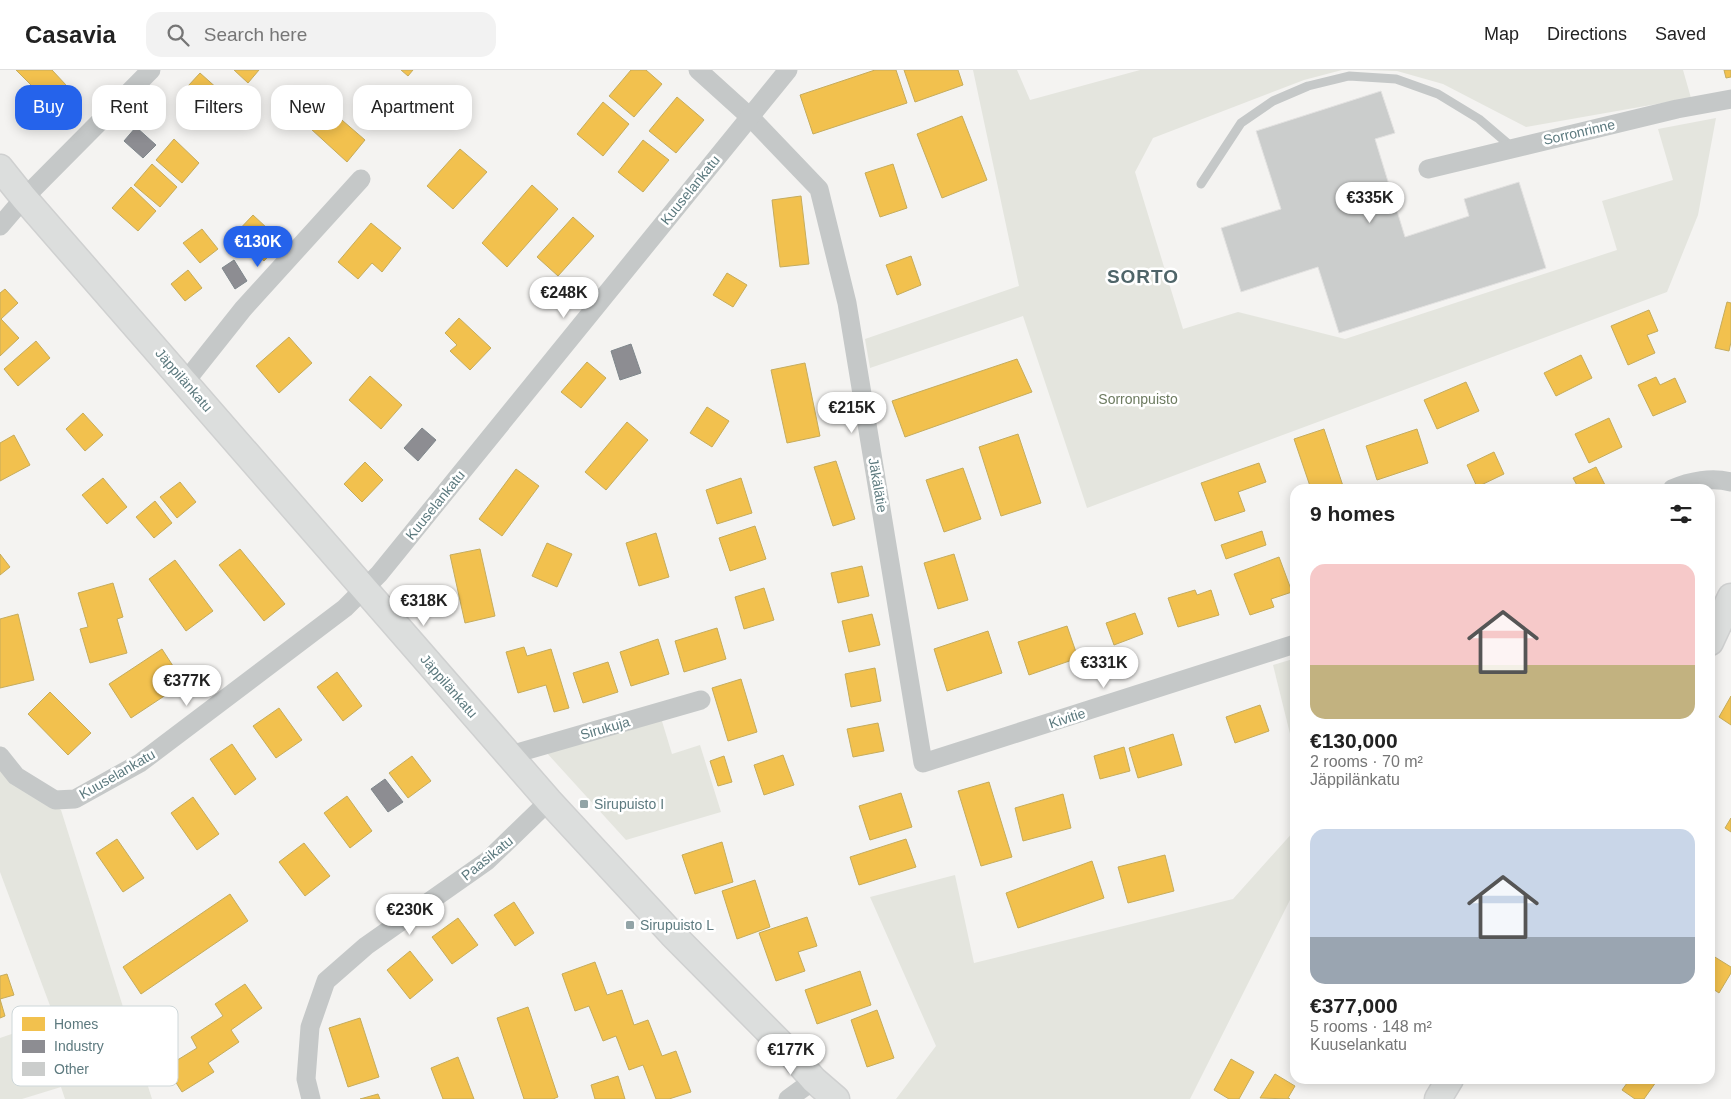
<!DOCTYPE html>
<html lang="en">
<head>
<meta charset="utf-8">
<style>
  :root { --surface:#fff; --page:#f2f2f2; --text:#222; --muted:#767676; --line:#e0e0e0; --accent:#2563eb }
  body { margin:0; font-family:Arial,sans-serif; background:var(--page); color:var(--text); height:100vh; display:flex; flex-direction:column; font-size:19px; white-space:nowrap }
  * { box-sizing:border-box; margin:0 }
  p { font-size:16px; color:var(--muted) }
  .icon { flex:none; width:28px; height:28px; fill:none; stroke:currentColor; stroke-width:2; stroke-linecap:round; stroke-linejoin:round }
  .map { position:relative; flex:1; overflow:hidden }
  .sheet { position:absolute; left:1290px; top:414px; width:425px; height:600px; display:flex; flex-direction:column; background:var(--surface); border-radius:15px; box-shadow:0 2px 12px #0003 }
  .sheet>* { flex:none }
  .hud { position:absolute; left:15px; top:15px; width:475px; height:45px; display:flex; gap:10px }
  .price { position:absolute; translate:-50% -42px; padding:0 11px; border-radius:18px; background:#fff; color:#222; font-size:16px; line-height:32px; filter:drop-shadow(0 1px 2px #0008) }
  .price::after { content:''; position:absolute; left:50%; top:30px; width:15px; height:11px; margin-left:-8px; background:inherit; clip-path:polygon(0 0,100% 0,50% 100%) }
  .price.active { background:var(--accent); color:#fff }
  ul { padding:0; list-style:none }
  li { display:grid; align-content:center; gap:10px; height:265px; padding:0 20px }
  li span { display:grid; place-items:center; height:155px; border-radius:15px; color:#555 }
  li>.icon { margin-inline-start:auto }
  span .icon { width:90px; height:90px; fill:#fffc; stroke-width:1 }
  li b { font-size:21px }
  h2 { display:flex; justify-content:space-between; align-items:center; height:60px; padding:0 20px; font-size:21px }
  .tag { padding:0 18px; border-radius:15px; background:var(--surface); box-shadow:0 2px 12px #0003; font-size:18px; line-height:45px }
  .tag.active { background:var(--accent); color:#fff }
  header { display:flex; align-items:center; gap:30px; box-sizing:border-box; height:70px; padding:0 25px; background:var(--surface); border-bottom:1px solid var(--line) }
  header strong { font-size:24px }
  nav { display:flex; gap:28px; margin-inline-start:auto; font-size:18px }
  .search { width:350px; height:45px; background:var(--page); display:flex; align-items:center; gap:12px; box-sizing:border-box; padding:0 18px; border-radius:15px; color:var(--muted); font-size:19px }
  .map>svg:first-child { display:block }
  .green { fill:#e4e5de }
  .homes { fill:#f2c14e; stroke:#c5ac5d }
  .industry { fill:#8d8d92; stroke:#7f878c }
  .building { fill:#cbcdcc; stroke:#e3e2e1 }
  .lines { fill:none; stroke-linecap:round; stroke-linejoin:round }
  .secondary-casing { stroke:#cfd0d0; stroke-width:29 }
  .lane { stroke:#c5c8c8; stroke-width:9 }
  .street { stroke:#c5c8c8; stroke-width:19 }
  .secondary { stroke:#dcdedd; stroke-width:26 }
  .poi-dot { fill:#92a4a7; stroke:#fff; stroke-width:2 }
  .labels { text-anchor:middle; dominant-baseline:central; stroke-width:5; stroke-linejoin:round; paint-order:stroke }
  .street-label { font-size:14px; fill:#5d7a7f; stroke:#fff }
  .park-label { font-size:14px; fill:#6d7b60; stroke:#fff }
  .poi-label { font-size:14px; fill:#5d7a7f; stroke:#fff; text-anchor:start }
  .district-label { font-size:19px; font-weight:bold; letter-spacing:1px; fill:#4f6569; stroke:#fff }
  .key { fill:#fff; stroke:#ced7d9; stroke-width:1 }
  .key-label { font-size:14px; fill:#5d7a7f }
</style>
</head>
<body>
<header>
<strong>Casavia</strong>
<div class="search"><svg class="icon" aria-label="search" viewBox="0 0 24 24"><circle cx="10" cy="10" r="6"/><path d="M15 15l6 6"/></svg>Search here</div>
<nav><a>Map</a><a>Directions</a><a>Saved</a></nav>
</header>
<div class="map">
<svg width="1731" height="1029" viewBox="0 0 1731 1029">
  <rect width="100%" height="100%" fill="#f4f3f1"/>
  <g class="green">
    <polygon points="973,0 1017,0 1030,30 1140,0 1342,0 1304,10 1153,68 1135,102 1183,259 1238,242 1345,269 1617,180 1602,131 1673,110 1658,59 1716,48 1698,145 1667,222 1087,438 1023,246 870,298 865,269 1019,216"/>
    <polygon points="1365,0 1683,0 1691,28 1526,57 1443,14 1397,1"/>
    <polygon points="1293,589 1295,598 1295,684 1273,595"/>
    <polygon points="661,648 672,684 700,675 721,742 626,770 546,682"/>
    <polygon points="0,696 11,711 61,740 152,1029 65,1029 61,1017 22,1029 0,1029 0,968 55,949 0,802"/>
    <polygon points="1295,760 1295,820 1190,1029 896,1029 936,976 870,827 955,805 974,893 1233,829"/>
  </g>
  <g class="homes">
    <polygon points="16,0 52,0 66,15 49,33"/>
    <polygon points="234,0 259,0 248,13"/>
    <polygon points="401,0 413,0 408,6"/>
    <polygon points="631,0 646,0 662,14 634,47 609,26"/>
    <polygon points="875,0 896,0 907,33 813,64 800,25"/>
    <polygon points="904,0 958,0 963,15 915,32"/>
    <polygon points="1724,0 1731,0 1731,7 1726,8"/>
    <polygon points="200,3 229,29 206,55 177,28"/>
    <polygon points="677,27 704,50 676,83 649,61"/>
    <polygon points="603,32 629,54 603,86 577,64"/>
    <polygon points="328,38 365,70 347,92 311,59"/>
    <polygon points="962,46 987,110 942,128 917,64"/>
    <polygon points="174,69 199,93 182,113 156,90"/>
    <polygon points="643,70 669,90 643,122 618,102"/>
    <polygon points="460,79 487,102 453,139 427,116"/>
    <polygon points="152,94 177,117 160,137 134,115"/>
    <polygon points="893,94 907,138 880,147 865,103"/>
    <polygon points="532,115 558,139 507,197 482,173"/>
    <polygon points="131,117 156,141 138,161 112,138"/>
    <polygon points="801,126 809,194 780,197 772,130"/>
    <polygon points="253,145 282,172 264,191 235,164"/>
    <polygon points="573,147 594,166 558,206 537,187"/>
    <polygon points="371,153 401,178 382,202 372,193 358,209 338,192"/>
    <polygon points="202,159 218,179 200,193 183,173"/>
    <polygon points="911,186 921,215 897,225 886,195"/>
    <polygon points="188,200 202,218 185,231 171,214"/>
    <polygon points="727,203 747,215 733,237 713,225"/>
    <polygon points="5,219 18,233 1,249 19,268 0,286 0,223"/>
    <polygon points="1727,232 1731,233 1731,272 1729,281 1715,278"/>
    <polygon points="1649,240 1658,261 1647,265 1655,283 1628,295 1611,256"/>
    <polygon points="459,248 491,278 470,300 450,281 457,275 445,263"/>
    <polygon points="289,267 312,293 279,323 256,296"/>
    <polygon points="36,271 50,288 18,316 4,299"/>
    <polygon points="1581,285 1592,308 1556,326 1544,303"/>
    <polygon points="1017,289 1032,322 905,367 892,331"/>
    <polygon points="587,292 606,308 581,338 561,322"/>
    <polygon points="805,293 820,366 787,373 771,300"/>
    <polygon points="370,306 402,335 381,359 349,330"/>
    <polygon points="1656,307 1660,315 1675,308 1686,332 1653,346 1638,315"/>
    <polygon points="1466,312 1479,341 1437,359 1424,330"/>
    <polygon points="707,337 729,351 712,377 690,363"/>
    <polygon points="83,343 103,365 85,381 66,359"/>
    <polygon points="1609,348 1622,377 1589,393 1575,364"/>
    <polygon points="627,352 648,370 606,420 585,402"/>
    <polygon points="1324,359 1344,419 1311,419 1294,369"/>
    <polygon points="1417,359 1428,393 1377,410 1366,376"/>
    <polygon points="1018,364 1041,433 1001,446 979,377"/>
    <polygon points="14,365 30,395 0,411 0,373"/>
    <polygon points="1494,382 1504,404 1477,417 1467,395"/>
    <polygon points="836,391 855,449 833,456 814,397"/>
    <polygon points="365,392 383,410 362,432 344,414"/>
    <polygon points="1259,393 1266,412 1238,422 1245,441 1215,451 1201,413"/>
    <polygon points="1596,397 1605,415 1597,419 1579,419 1573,408"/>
    <polygon points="963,398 981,449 944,462 926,410"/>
    <polygon points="516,399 539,416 502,466 479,449"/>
    <polygon points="103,408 127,437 107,454 82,425"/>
    <polygon points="741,408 752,443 717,454 706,420"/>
    <polygon points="180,412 196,432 177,448 160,427"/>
    <polygon points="155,431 172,453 154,468 136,447"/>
    <polygon points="755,456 766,489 730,501 719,468"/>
    <polygon points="1262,461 1266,475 1226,489 1221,475"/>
    <polygon points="656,463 669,507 639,516 626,473"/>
    <polygon points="547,473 572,484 557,517 532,506"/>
    <polygon points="240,479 285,534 264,551 219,495"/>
    <polygon points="480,479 495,546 465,553 450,485"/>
    <polygon points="0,484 10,497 0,505"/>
    <polygon points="954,484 968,530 938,539 924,493"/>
    <polygon points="1279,487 1292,522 1271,529 1274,537 1250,545 1234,504"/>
    <polygon points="175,490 213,541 186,561 149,509"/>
    <polygon points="862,496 869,526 838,533 831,503"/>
    <polygon points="113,513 123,547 117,549 127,583 90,593 80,559 88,557 78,523"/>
    <polygon points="764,518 774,550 744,559 735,527"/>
    <polygon points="1195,520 1197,525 1211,520 1219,545 1178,557 1168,528"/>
    <polygon points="1135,543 1143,564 1114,575 1106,553"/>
    <polygon points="18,544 34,610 0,618 0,549"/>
    <polygon points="872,544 880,575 849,582 842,551"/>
    <polygon points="1067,556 1078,588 1029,605 1018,572"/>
    <polygon points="717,558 726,589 684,602 675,571"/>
    <polygon points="988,561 1002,603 947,621 934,579"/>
    <polygon points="658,569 669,604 631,616 620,582"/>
    <polygon points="524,577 527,586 551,579 569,638 554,642 546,615 518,623 506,582"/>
    <polygon points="162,579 184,613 131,648 109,614"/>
    <polygon points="608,592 618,622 583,633 573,603"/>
    <polygon points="875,598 881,631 851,637 845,604"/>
    <polygon points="337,602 362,636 343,651 317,617"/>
    <polygon points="741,609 757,662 728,671 712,618"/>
    <polygon points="50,622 91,663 68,685 28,644"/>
    <polygon points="1731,626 1731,655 1719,647"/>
    <polygon points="1260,635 1269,661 1235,673 1226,647"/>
    <polygon points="279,638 302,670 276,688 253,656"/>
    <polygon points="878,653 884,681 853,687 847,659"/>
    <polygon points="1173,664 1182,695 1138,708 1129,678"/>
    <polygon points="232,674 256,709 235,725 210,689"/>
    <polygon points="1124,677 1130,701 1100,709 1094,686"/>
    <polygon points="783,685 794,715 764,725 754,695"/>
    <polygon points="412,686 431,711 408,728 389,703"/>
    <polygon points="724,686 732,712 718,716 710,691"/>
    <polygon points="989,712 1012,787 981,796 958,721"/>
    <polygon points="901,723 912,757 870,770 859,736"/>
    <polygon points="1063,724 1071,758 1023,771 1015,738"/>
    <polygon points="347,726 372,761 350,778 324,743"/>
    <polygon points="193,727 219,764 197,780 171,743"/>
    <polygon points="1731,748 1731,762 1725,758"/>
    <polygon points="117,769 144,808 123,822 96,783"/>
    <polygon points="906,769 916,797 859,815 850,787"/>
    <polygon points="722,772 733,812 695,824 682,785"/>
    <polygon points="304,773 330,806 305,826 279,792"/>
    <polygon points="1165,785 1174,821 1128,833 1118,797"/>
    <polygon points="1092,791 1104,828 1018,858 1006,823"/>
    <polygon points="755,810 770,857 737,869 722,821"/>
    <polygon points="230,824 248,851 141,924 123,897"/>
    <polygon points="514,832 534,863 515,876 494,845"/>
    <polygon points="807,847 817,876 798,882 805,901 776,911 759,863"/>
    <polygon points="458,848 478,875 452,894 432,867"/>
    <polygon points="410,881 433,910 410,929 387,900"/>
    <polygon points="1710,884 1731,897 1731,903 1719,923 1710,917"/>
    <polygon points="595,892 607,925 622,920 634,955 648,950 662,986 676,981 691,1022 669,1029 656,1029 643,995 629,1000 616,966 603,971 589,936 575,941 562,904"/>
    <polygon points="860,901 871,935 817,954 805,920"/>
    <polygon points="7,904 14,925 0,929 0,906"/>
    <polygon points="245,914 262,938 231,960 239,972 208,993 214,1002 182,1022 166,997 197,978 191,967 223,946 215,934"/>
    <polygon points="0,929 5,946 0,948"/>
    <polygon points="528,937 558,1027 553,1029 524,1029 497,948"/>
    <polygon points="877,940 894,988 867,997 851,950"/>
    <polygon points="360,948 379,1007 348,1017 329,958"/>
    <polygon points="458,987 474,1029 443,1029 431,998"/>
    <polygon points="1231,989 1254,1002 1239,1029 1229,1029 1214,1020"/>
    <polygon points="1275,1004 1295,1016 1288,1028 1290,1029 1260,1028"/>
    <polygon points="618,1006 625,1029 595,1029 591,1015"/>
    <polygon points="1630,1009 1651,1009 1656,1012 1644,1029 1635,1029 1622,1020"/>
    <polygon points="378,1024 380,1029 360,1029"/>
  </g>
  <g class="industry">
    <polygon points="136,57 156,75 143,88 124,71"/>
    <polygon points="234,190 247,211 235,219 222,198"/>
    <polygon points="631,274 641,303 620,310 611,281"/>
    <polygon points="422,358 436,370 418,391 404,378"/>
    <polygon points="385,709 403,732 388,742 371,719"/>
  </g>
  <polygon class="building" points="1381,21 1395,63 1375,69 1405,167 1469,146 1464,129 1519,112 1546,198 1339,263 1318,197 1241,222 1221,158 1281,139 1256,61"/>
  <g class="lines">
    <g class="secondary-casing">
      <g id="secondary">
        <polyline points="0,98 24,128 549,731 672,864 792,985 814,1010 836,1029"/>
        <polyline points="1710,572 1731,527"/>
        <polyline points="1438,1029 1450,1009"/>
      </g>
    </g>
    <polyline class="lane" points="1201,114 1241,53 1273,31 1308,16 1349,6 1396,9 1438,24 1479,49 1513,78"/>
    <g class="street">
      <polyline points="698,0 750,47 819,119 847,233 923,693 1295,574"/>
      <polyline points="1428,99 1677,39 1731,29"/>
      <polyline points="0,156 24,128 151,0"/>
      <polyline points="185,312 243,239 361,109"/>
      <path d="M1672,419c18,-8 40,-12 59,-7"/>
      <polyline points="510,685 701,630"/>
      <polyline points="0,686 16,706 55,730 75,729 140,693 345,538 379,504 788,0"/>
      <polyline points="311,1029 306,1009 310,957 326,911 366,876 487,791 549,731"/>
      <polyline points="788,1029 814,1010"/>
    </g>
    <use href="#secondary" class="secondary"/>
  </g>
  <g class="poi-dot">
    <rect x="579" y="729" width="10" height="10" rx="2.5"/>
    <rect x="625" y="850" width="10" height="10" rx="2.5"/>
  </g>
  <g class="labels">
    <g class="street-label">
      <text transform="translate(1579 62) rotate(-13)">Sorronrinne</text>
      <text transform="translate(690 120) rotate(-51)">Kuuselankatu</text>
      <text transform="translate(184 310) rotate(49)">Jäppilänkatu</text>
      <text transform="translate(878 415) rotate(80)">Jäkälätie</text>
      <text transform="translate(435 435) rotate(-51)">Kuuselankatu</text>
      <text transform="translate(449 616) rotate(49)">Jäppilänkatu</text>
      <text transform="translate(1067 648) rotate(-18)">Kivitie</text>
      <text transform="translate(605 658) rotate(-16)">Sirukuja</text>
      <text transform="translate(117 704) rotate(-30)">Kuuselankatu</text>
      <text transform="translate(487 788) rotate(-39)">Paasikatu</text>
    </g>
    <g class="park-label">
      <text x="1138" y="329">Sorronpuisto</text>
    </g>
    <g class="poi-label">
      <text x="594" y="734">Sirupuisto I</text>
      <text x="640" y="855">Sirupuisto L</text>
    </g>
    <g class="district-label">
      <text x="1143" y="206">SORTO</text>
    </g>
  </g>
  <rect x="12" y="936" width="166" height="80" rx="8" class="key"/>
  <rect x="22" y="947" width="23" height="14" fill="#f2c14e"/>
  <rect x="22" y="970" width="23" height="13" fill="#8d8d92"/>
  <rect x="22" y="992" width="23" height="14" fill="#cbcdcc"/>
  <g class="key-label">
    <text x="54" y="959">Homes</text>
    <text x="54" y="981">Industry</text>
    <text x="54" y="1004">Other</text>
  </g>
</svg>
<b class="price" style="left:1370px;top:154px">€335K</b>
<b class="price active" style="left:258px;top:198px">€130K</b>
<b class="price" style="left:564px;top:249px">€248K</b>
<b class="price" style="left:852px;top:364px">€215K</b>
<b class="price" style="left:424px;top:557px">€318K</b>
<b class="price" style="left:1104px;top:619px">€331K</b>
<b class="price" style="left:187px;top:637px">€377K</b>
<b class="price" style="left:410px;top:866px">€230K</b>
<b class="price" style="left:791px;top:1006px">€177K</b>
<div class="hud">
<a class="tag active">Buy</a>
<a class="tag">Rent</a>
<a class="tag">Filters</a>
<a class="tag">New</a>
<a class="tag">Apartment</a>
</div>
<section class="sheet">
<h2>9 homes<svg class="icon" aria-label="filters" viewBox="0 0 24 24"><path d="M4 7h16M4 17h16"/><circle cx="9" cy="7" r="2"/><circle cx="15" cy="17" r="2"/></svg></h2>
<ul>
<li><span style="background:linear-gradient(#f6c9c9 65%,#c2b280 0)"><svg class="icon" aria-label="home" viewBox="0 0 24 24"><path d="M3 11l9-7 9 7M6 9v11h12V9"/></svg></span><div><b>€130,000</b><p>2 rooms · 70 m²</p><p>Jäppilänkatu</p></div></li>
<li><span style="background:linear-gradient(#c9d6e8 70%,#9aa5b1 0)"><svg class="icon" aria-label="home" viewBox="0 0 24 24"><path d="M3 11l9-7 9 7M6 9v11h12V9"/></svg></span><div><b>€377,000</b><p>5 rooms · 148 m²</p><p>Kuuselankatu</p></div></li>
</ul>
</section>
</div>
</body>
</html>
